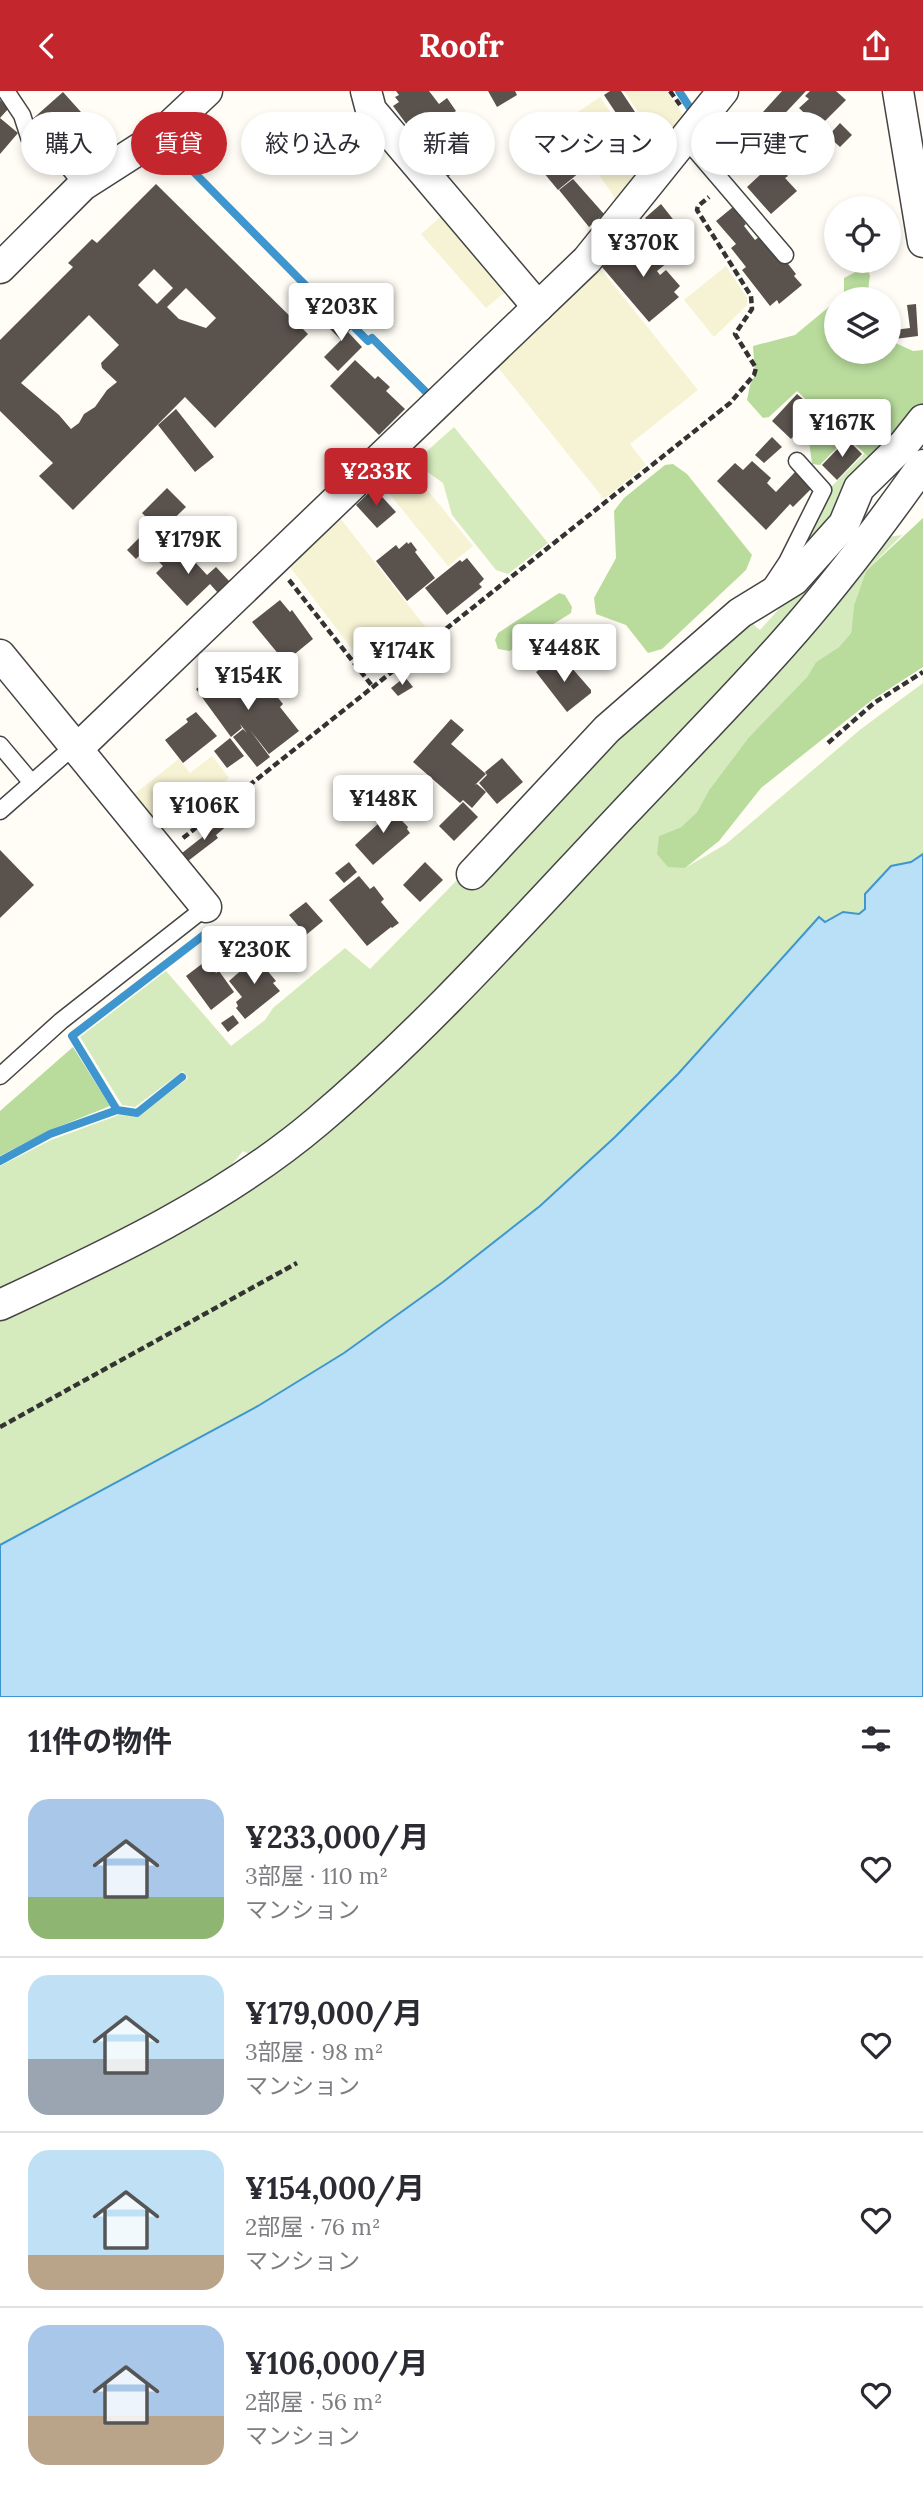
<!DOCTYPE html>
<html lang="ja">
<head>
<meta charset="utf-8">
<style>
  :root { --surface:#fff; --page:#f2f2f3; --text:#2b2b33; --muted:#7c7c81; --line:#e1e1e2; --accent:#c4262e }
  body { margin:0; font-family:Lora,"Noto Sans JP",serif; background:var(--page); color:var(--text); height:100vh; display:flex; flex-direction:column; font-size:26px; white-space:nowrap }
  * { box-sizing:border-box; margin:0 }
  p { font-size:23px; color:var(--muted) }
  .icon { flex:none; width:38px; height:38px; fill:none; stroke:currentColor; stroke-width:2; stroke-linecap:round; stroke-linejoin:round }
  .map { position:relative; height:1606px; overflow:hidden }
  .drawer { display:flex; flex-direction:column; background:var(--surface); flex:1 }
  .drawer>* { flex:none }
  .guide { position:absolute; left:21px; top:21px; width:882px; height:63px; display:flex; gap:14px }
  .tools { position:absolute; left:824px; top:105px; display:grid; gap:14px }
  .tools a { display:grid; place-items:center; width:77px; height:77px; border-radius:50%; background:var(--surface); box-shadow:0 4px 10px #0003; font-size:35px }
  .price { position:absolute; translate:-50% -60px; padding:0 16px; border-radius:7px; background:#fff; color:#222; font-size:23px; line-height:46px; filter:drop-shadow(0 2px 4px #0008) }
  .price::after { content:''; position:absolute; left:50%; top:42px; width:21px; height:16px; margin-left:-10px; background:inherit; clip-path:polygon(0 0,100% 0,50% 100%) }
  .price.current { background:var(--accent); color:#fff }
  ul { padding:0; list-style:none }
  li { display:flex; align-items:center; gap:21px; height:175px; padding:0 28px }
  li+li { border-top:2px solid var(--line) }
  li span { display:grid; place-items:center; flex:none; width:196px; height:140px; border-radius:21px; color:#555 }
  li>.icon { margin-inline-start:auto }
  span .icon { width:84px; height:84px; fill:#fffc; stroke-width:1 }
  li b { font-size:30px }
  h2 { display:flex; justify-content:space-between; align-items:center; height:84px; padding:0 28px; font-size:30px }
  .tag { padding:0 24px; border-radius:32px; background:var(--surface); box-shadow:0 4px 10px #0003; font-size:24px; line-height:63px }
  .tag.current { background:var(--accent); color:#fff }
  header { display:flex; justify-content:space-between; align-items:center; height:91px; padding:0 28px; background:var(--accent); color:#fff; font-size:32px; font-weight:700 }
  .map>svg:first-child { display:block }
  .farmland { fill:#f6f3d4 }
  .green { fill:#d5ebbd }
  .forest { fill:#b9dc9c }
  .water { fill:#b9e0f7; stroke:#3f96cf; stroke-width:2 }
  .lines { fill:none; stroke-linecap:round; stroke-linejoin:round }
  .stream { stroke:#3f96cf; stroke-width:8 }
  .building { fill:#5a524d; fill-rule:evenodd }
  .lane-casing { stroke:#444; stroke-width:19 }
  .street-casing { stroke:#444; stroke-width:33 }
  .path { stroke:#333; stroke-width:4.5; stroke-dasharray:7 3.5; stroke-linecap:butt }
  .lane { stroke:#fff; stroke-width:16 }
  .street { stroke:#fff; stroke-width:30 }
</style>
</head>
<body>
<header><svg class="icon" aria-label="back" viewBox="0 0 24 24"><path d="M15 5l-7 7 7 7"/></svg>Roofr<svg class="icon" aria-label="share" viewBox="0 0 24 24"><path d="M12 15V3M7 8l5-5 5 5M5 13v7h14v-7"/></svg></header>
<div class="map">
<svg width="923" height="1606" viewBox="0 0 923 1606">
  <rect width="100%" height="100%" fill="#fffdf5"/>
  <g class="farmland">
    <polygon points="624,0 667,0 685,27 662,56"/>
    <polygon points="600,6 647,74 617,110 563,31"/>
    <polygon points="446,121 510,197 486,217 421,143"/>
    <polygon points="726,175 747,207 747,214 714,246 684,209"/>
    <polygon points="600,177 698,299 630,353 646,374 604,408 497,275"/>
    <polygon points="402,368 473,455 448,475 379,390"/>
    <polygon points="340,427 427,538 370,582 290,476"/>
    <polygon points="212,665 229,687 161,741 132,705 179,668 190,682"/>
  </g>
  <g class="green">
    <polygon points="454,336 548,452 508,483 496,479 452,424 443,392 422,377 418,368"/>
    <polygon points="865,362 874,371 790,480 829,398"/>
    <polygon points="871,404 865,435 760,560 389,954 255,1066 243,1060 218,1090 101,1152 0,1200 0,1075 51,1049 119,1024 137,1026 188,987 183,980 135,1016 122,1014 80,946 166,880 231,955 265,929 273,917 345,857 370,878 464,782 611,641 744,526 760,539 852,437"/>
    <polygon points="902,444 866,480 854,514 851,542 839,556 816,571 807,586 749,646 709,699 697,721 681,736 659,745 685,777 726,753 861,638 923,592 923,763 902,775 859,823 843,821 825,831 819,827 678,983 615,1046 540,1115 443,1191 344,1262 258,1315 0,1454 0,1225 250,1096 881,447"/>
  </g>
  <g class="forest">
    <polygon points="865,176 870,184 867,208 838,208 844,203 844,187"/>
    <polygon points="836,210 836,261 889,261 889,249 913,260 923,259 923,318 874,371 847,346 820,374 812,373 808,342 819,321 797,300 769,326 763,327 747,309 750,294 755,284 753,255 795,244"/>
    <polygon points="673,373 687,383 752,464 746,479 662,558 648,562 626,534 596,523 594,507 616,467 614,420 624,407 665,374"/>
    <polygon points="923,427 923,576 872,609 761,697 719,750 685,777 668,776 657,763 659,745 681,736 697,721 709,699 749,646 807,586 816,571 839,556 851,542 854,514 866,480"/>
    <polygon points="559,502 565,504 572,516 571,522 510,560 498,558 495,549 498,542"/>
    <polygon points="73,956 110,1015 48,1040 0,1065 0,1020"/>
  </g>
  <polygon class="water" points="923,763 923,1606 0,1606 0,1454 258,1315 344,1262 443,1191 540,1115 615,1046 678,983 819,826 825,831 843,821 859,823 865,818 865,803 891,775 911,771"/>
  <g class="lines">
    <g class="stream">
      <polyline points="679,0 690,17"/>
      <polyline points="169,56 325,214 329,211 368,250 372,247 426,301"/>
      <polyline points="182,986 137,1022 117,1019 72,945 209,840"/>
      <polyline points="0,1070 50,1043 117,1019"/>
    </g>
  </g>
  <g class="building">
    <polygon points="396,0 429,0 439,13 447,7 456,20 450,24 479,64 446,87 439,77 444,73 438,65 433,69 393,15 399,11 395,6 399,4"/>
    <polygon points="488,0 515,0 517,4 497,16"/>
    <polygon points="610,0 621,0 659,57 648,70 604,4"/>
    <polygon points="782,0 806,0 775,33 763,21"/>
    <polygon points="810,0 836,0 846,9 819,36 799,17 809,8 805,5"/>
    <polygon points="63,1 98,40 73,61 50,36 40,45 28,32"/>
    <polygon points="0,9 9,17 0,27 18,42 0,63"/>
    <polygon points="734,21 744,32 746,30 771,57 752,75 716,37"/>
    <polygon points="546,23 558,39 528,60 517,44"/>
    <polygon points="840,32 852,44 840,56 828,45"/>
    <polygon points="552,50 555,55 558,53 580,81 558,99 529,64 543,53 545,55"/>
    <polygon points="775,70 788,85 785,87 797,100 771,123 747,96"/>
    <polygon points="573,88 604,123 589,136 559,99"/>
    <path d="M156,93l152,150 -93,94 -30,-31 -112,113 -34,-34 14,-13 -53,-52v-71l73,-73 -5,-4 24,-24 5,4zM154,178l19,19 -16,16 -19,-19zM186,197l30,30 -10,10 -27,-9 -12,-12zM89,224l30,30 -18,18 1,5 15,14 -10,8 -12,17 -11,7 -5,9 -8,6 -12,-14 -38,-32z"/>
    <polygon points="661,113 676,132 661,145 645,127"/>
    <polygon points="733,116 746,133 744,135 755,149 759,146 762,150 767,146 796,183 794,185 802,194 779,213 777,209 770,215 742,179 746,176 731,157 736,153 716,130"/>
    <polygon points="646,147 667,172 657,180 660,184 666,179 680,195 674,201 679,206 649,231 602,176 627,155 631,160"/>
    <polygon points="916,213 918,245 895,248 894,239 910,237 907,214"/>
    <polygon points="333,221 351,238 348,241 362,256 338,280 324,266 341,249 323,231"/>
    <polygon points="355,269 375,288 378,285 390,296 386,300 405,318 379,344 330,295"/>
    <polygon points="797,303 817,320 791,348 772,330"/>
    <polygon points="176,318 214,366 195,381 158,334"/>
    <polygon points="772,346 782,356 764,372 755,364"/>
    <polygon points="847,348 862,363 837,389 822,374"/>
    <polygon points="752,370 771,387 767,392 776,401 796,380 813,396 793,416 790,413 766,439 717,390 735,372 743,379"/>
    <polygon points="167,397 186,416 156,445 141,430 145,425 142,422"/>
    <polygon points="374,397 396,421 377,437 356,414"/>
    <polygon points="148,438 156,447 136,468 127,459"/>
    <polygon points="407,451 408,453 411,451 417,459 415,461 435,487 407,510 376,470 396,454 399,458"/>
    <polygon points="176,455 180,459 182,457 207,484 216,476 230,491 218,502 210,493 187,515 156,482 163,475 159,471"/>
    <polygon points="467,467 484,488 479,493 482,496 447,524 425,497 460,469 462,471"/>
    <polygon points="280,509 290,521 292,519 313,548 285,571 252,531"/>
    <polygon points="582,537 592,550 584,556 574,543"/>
    <polygon points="564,568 591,599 591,602 567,621 536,581 551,569 555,574"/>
    <polygon points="238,569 260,597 266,592 283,613 280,616 299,640 269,663 250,639 270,666 257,676 233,646 243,638 247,642 240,633 242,637 231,646 196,598 210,588 212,590"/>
    <polygon points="405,586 413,596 398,605 391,597"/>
    <polygon points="196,621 217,645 183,672 165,649 188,631 186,628"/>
    <polygon points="451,628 464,639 451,653 486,683 475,694 477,693 486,701 472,717 463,709 460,712 413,671"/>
    <polygon points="230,647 244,665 227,677 214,660"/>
    <polygon points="502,667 523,691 497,713 479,692 487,684 485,681"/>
    <polygon points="378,685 392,698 370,721 354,705 351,708 348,705 356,696 360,700 371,688 374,691"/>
    <polygon points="463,711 478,726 454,750 439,735"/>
    <polygon points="386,713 408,736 407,738 410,742 373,774 355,754 379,732 373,725"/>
    <polygon points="224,729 228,734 216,744 218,747 188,770 182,762"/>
    <polygon points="0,759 34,794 0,827"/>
    <polygon points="349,771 357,781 344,792 335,782"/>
    <polygon points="425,771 443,789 420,811 403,794"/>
    <polygon points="359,785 370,798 374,795 384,808 381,811 399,832 392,837 391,836 367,855 329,809"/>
    <polygon points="306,811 323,830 306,844 289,824"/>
    <polygon points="257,859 264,867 257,873 261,872 276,890 273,892 280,900 245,928 236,917 238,915 236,911 242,906 229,890 254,868 251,864"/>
    <polygon points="207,869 216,882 219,880 234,901 211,919 186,885"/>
    <polygon points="233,924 239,932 228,941 221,932"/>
  </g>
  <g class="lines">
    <g class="lane-casing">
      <g id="lane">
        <polyline points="6,0 22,24 32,55 37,58 53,57 83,94"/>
        <polyline points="685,47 785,164"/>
        <polyline points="771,495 787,471 823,399 797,370"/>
        <polyline points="0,654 32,692"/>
        <polyline points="0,720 74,655"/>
        <polyline points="0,985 61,930 206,816"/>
      </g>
    </g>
    <g class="street-casing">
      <g id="street">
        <polyline points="366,0 371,19 538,216"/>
        <polyline points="898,0 923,151"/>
        <polyline points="0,177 83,94 158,46 207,0"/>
        <polyline points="0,564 77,658 587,169 723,0"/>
        <polyline points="77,658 206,816"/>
        <polyline points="472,783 607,638 740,522 794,489 844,433 859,397 904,353 923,329"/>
        <path d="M0,1214c110,-51 225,-105 318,-184 111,-94 208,-204 308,-310 52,-55 106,-110 156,-166 51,-57 97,-118 141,-180"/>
      </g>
    </g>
    <g class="path">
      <polyline points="670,0 680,14"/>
      <polyline points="289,489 373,596"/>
      <polyline points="828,652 874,612 923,581"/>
      <polyline points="183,747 730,312 754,284 756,277 735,243 752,218 751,205 697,119 698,115 709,106"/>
      <polyline points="0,1336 297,1172"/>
    </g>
    <use href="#lane" class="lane"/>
    <use href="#street" class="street"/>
  </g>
</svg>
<div class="tools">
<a><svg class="icon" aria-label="locate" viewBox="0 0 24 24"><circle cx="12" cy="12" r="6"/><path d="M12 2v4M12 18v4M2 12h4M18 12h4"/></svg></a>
<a><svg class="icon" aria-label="layers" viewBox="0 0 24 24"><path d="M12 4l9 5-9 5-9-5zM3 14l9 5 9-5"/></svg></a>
</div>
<b class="price" style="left:643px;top:188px">¥370K</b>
<b class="price" style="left:341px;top:252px">¥203K</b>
<b class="price" style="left:842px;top:368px">¥167K</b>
<b class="price current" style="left:376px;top:417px">¥233K</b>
<b class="price" style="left:188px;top:485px">¥179K</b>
<b class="price" style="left:564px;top:593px">¥448K</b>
<b class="price" style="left:402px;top:596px">¥174K</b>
<b class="price" style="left:248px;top:621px">¥154K</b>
<b class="price" style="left:383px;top:744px">¥148K</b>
<b class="price" style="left:204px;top:751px">¥106K</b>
<b class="price" style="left:254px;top:895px">¥230K</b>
<div class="guide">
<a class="tag">購入</a>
<a class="tag current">賃貸</a>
<a class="tag">絞り込み</a>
<a class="tag">新着</a>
<a class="tag">マンション</a>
<a class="tag">一戸建て</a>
</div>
</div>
<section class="drawer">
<h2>11件の物件<svg class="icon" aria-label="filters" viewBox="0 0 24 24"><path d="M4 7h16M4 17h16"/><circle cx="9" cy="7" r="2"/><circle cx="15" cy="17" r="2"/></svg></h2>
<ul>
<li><span style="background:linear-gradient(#a9c7e8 70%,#8fb573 0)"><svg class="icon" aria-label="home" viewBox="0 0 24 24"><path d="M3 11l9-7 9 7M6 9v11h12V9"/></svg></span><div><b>¥233,000/月</b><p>3部屋 · 110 m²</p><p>マンション</p></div><svg class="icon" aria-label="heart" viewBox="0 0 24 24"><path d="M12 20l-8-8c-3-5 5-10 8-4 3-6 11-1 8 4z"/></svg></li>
<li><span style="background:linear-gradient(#bfe0f5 60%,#9aa5b1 0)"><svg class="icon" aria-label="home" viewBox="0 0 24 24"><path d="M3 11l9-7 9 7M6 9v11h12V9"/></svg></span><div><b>¥179,000/月</b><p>3部屋 · 98 m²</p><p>マンション</p></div><svg class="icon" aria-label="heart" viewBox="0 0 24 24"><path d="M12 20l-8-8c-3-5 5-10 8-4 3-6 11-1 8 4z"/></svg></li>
<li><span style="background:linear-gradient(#bfe0f5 75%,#b9a48a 0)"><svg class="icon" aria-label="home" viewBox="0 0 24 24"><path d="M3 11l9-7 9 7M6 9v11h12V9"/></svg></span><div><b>¥154,000/月</b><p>2部屋 · 76 m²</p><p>マンション</p></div><svg class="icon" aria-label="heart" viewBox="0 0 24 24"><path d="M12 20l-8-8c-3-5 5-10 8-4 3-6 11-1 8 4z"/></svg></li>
<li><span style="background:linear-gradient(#a9c7e8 65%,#b9a48a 0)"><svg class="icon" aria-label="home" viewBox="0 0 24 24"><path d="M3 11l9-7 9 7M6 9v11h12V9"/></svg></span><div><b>¥106,000/月</b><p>2部屋 · 56 m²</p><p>マンション</p></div><svg class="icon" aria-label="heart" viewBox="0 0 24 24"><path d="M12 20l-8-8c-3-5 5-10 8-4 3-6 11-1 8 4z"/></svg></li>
</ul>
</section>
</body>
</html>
